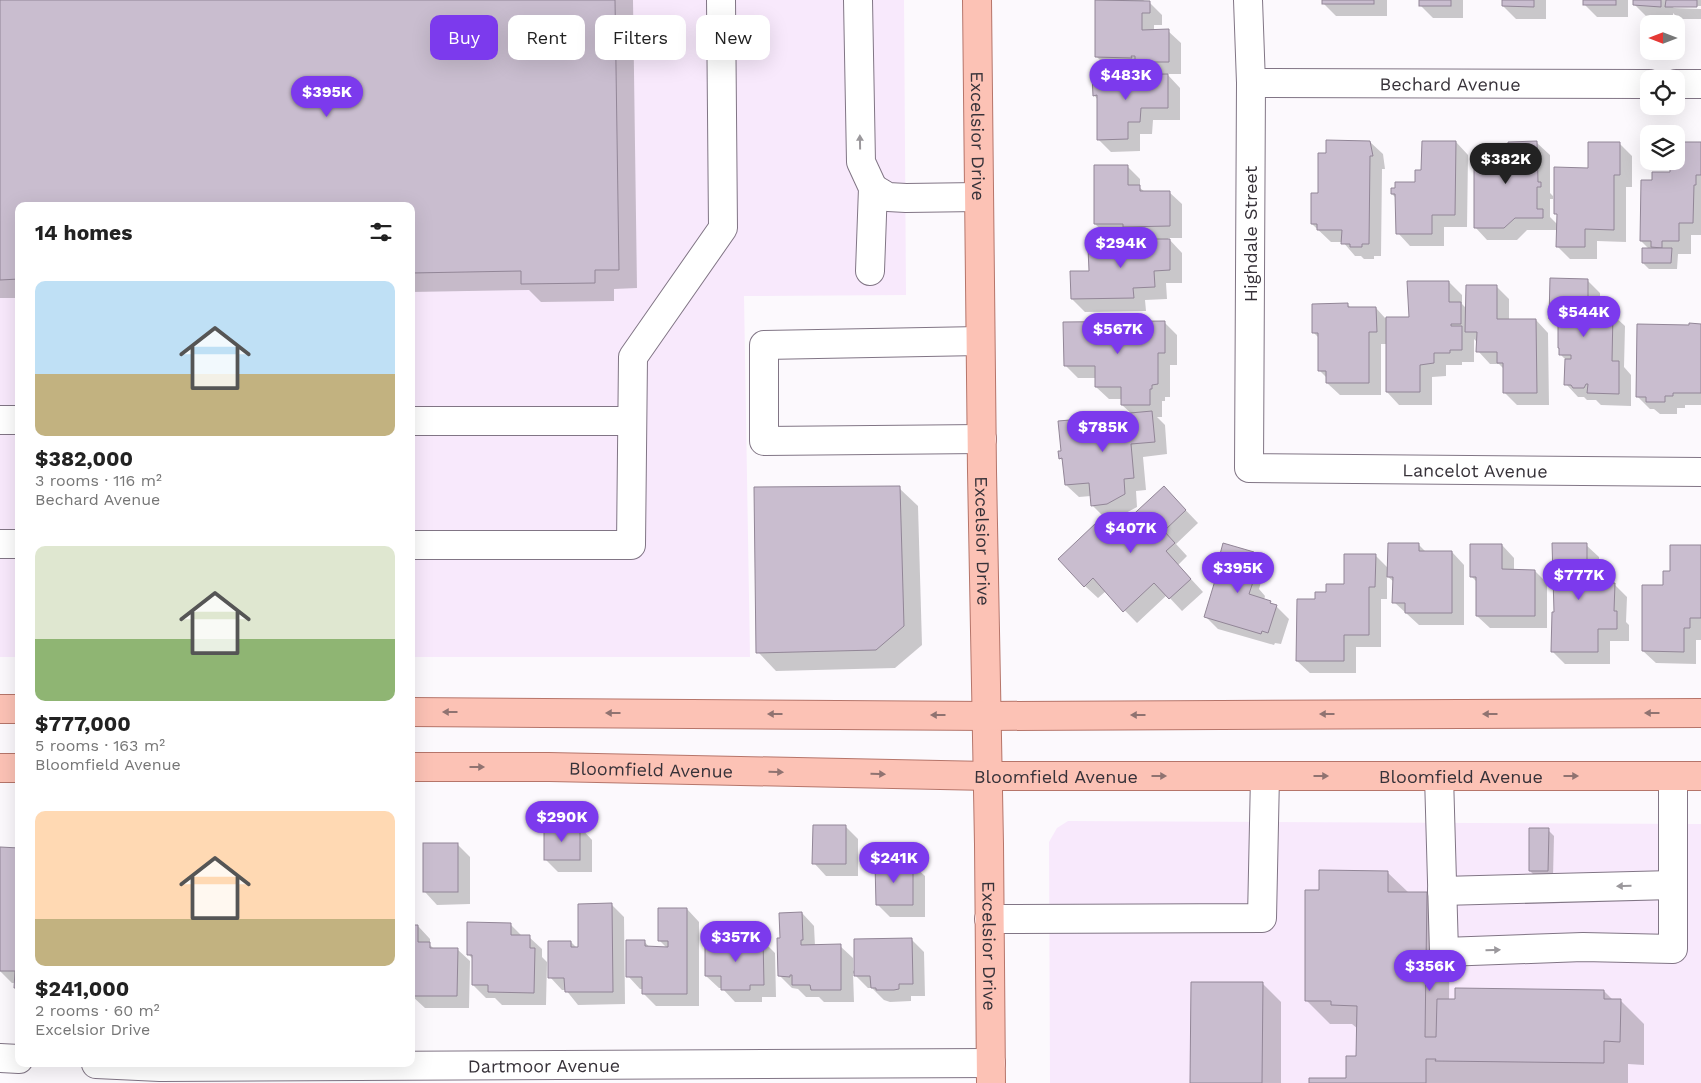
<!DOCTYPE html>
<html lang="en">
<head>
<meta charset="utf-8">
<style>
  :root { --surface:#fff; --page:#f6f6f6; --text:#222; --muted:#767676; --accent:#7c3aed }
  body { margin:0; font-family:"Work Sans",sans-serif; background:var(--page); color:var(--text); height:100vh; display:flex; flex-direction:column; font-size:19px; white-space:nowrap }
  * { box-sizing:border-box; margin:0 }
  p { font-size:16px; color:var(--muted) }
  .icon { flex:none; width:28px; height:28px; fill:none; stroke:currentColor; stroke-width:2; stroke-linecap:round; stroke-linejoin:round }
  .map { position:relative; flex:1; overflow:hidden }
  .sheet { position:absolute; left:15px; top:202px; width:400px; height:865px; display:flex; flex-direction:column; background:var(--surface); border-radius:10px; box-shadow:0 5px 20px #0002 }
  .sheet>* { flex:none }
  .hud { position:absolute; left:430px; top:15px; width:475px; height:45px; display:flex; gap:10px }
  .needle { width:32px; rotate:270deg }
  .fabs { position:absolute; left:1640px; top:15px; display:grid; gap:10px }
  .fabs a { display:grid; place-items:center; width:45px; height:45px; border-radius:10px; background:var(--surface); box-shadow:0 5px 20px #0002; font-size:25px }
  .price { position:absolute; translate:-50% -42px; padding:0 11px; border-radius:18px; background:var(--accent); color:#fff; font-size:16px; line-height:32px; filter:drop-shadow(0 1px 2px #0008) }
  .price::after { content:''; position:absolute; left:50%; top:30px; width:15px; height:11px; margin-left:-8px; background:inherit; clip-path:polygon(0 0,100% 0,50% 100%) }
  .price.on { background:#222; color:#fff }
  ul { padding:0; list-style:none }
  li { display:grid; align-content:center; gap:10px; height:265px; padding:0 20px }
  li span { display:grid; place-items:center; height:155px; border-radius:10px; color:#555 }
  li>.icon { margin-inline-start:auto }
  span .icon { width:90px; height:90px; fill:#fffc; stroke-width:1 }
  li b { font-size:21px }
  h2 { display:flex; justify-content:space-between; align-items:center; height:60px; padding:0 20px; font-size:21px }
  .tag { padding:0 18px; border-radius:10px; background:var(--surface); box-shadow:0 5px 20px #0002; font-size:18px; line-height:45px }
  .tag.on { background:var(--accent); color:#fff }
  .map>svg:first-child { display:block }
  .built { fill:#f8e9fc }
  .shadow { fill:#0003 }
  .building { fill:#c9bdcf; stroke:#928697 }
  .lines { fill:none; stroke-linecap:round; stroke-linejoin:round }
  .minor-casing { stroke:#817585; stroke-width:30 }
  .major-casing { stroke:#b6756a; stroke-width:30 }
  .minor { stroke:#fff; stroke-width:28 }
  .major { stroke:#fcc2b5; stroke-width:28 }
  .oneway { fill:#9b989c }
  .oneway2 { fill:#907371 }
  .labels { text-anchor:middle; dominant-baseline:central; stroke-width:4.5; stroke-linejoin:round; paint-order:stroke }
  .street-label { font-size:18px; fill:#373239; stroke:#fff }
</style>
</head>
<body>
<div class="map">
<svg width="1701" height="1083" viewBox="0 0 1701 1083">
  <rect width="100%" height="100%" fill="#fcf9fd"/>
  <g class="built">
    <polygon points="0,0 904,0 906,295 744,296 750,657 411,657 411,206 19,206 19,657 0,657"/>
    <polygon points="1068,821 1701,824 1701,1083 1050,1083 1049,842 1057,828"/>
  </g>
  <g class="shadow">
    <polygon points="0,0 633,0 637,288 614,289 614,301 541,302 529,290 411,292 411,206 19,206 19,298 0,298"/>
    <polygon points="1097,0 1143,0 1146,2 1149,2 1162,15 1162,25 1154,25 1154,31 1168,31 1181,43 1181,74 1167,74 1180,88 1180,120 1153,120 1152,134 1140,134 1140,151 1111,152 1098,139 1098,100 1094,95 1150,75 1145,70 1109,69 1096,56"/>
    <polygon points="1323,0 1387,0 1387,16 1336,16 1323,3"/>
    <polygon points="1421,0 1463,0 1463,18 1433,18 1420,5"/>
    <polygon points="1503,0 1546,0 1546,19 1516,19 1503,6"/>
    <polygon points="1584,0 1628,0 1628,17 1597,17 1584,4"/>
    <polygon points="1634,0 1701,0 1701,6 1671,6 1674,8 1701,9 1701,19 1679,19 1673,13 1673,19 1647,17 1634,4"/>
    <polygon points="1370,142 1383,154 1385,169 1382,169 1381,256 1374,256 1374,259 1364,259 1361,256 1355,256 1343,242 1331,242 1312,224 1327,154"/>
    <polygon points="1456,142 1468,155 1467,227 1444,227 1444,246 1410,246 1398,233 1396,198 1392,194 1417,183 1423,171"/>
    <polygon points="1537,143 1550,155 1550,193 1553,196 1553,199 1550,199 1550,217 1558,225 1558,216 1556,213 1589,169 1619,143 1632,156 1632,187 1626,187 1626,242 1597,241 1597,259 1570,259 1557,246 1558,230 1527,230 1517,240 1487,240 1475,227 1509,151"/>
    <polygon points="1701,143 1701,235 1691,235 1691,254 1678,254 1677,269 1649,269 1643,263 1649,249 1641,241 1654,181 1671,173 1676,161"/>
    <polygon points="1128,167 1140,179 1140,188 1145,192 1169,192 1182,204 1182,238 1168,238 1182,253 1182,283 1166,283 1167,299 1145,300 1146,311 1085,312 1072,299 1090,272 1123,248 1123,236 1108,236 1095,224"/>
    <polygon points="1587,280 1600,293 1600,314 1612,314 1625,326 1624,367 1631,375 1631,406 1601,405 1596,400 1587,400 1584,397 1578,397 1566,384 1566,360 1561,355 1559,348 1559,327 1551,318"/>
    <polygon points="1449,282 1462,295 1462,304 1467,309 1496,286 1509,299 1509,320 1536,320 1548,333 1549,405 1517,405 1504,392 1504,369 1499,364 1490,364 1478,351 1478,343 1474,339 1474,362 1462,362 1462,365 1446,365 1446,376 1432,377 1432,405 1399,405 1387,392 1387,344 1381,344 1381,395 1340,395 1327,383 1327,378 1319,370 1319,338 1313,332 1347,304 1351,308 1376,308 1385,318 1410,318"/>
    <polygon points="1164,322 1177,335 1177,365 1170,365 1170,397 1165,397 1165,401 1162,401 1162,417 1157,417 1165,425 1167,454 1143,457 1146,490 1136,491 1137,507 1120,516 1105,518 1092,505 1091,496 1079,497 1066,485 1064,462 1060,458 1082,420 1086,424 1121,421 1132,414 1122,405 1122,399 1109,399 1096,387 1096,378 1078,378 1066,366"/>
    <polygon points="1701,325 1701,405 1685,405 1685,408 1677,408 1677,414 1660,414 1654,409 1650,409 1637,396"/>
    <polygon points="899,488 918,506 922,645 895,668 776,671 758,652"/>
    <polygon points="1177,501 1198,523 1176,544 1187,556 1178,565 1203,592 1182,611 1167,595 1137,623 1106,591 1098,598 1085,586 1110,538"/>
    <polygon points="1419,545 1426,552 1452,552 1464,565 1464,625 1419,625 1394,602 1394,582 1387,576 1387,599 1381,599 1381,647 1356,647 1356,673 1310,673 1297,661 1316,600 1345,585 1375,555 1389,569"/>
    <polygon points="1502,545 1514,558 1514,570 1535,571 1547,583 1547,628 1490,628 1477,616 1477,582 1471,576"/>
    <polygon points="1586,545 1599,557 1599,574 1610,584 1614,584 1627,597 1626,622 1629,625 1629,641 1610,641 1610,664 1565,664 1553,652 1555,613"/>
    <polygon points="1701,546 1701,640 1696,640 1696,664 1656,663 1643,651 1664,586 1672,573"/>
    <polygon points="1253,553 1266,566 1259,589 1265,596 1264,600 1276,606 1289,619 1281,644 1275,643 1274,645 1218,629 1205,616 1218,574"/>
    <polygon points="845,826 858,839 858,876 826,876 814,863"/>
    <polygon points="580,827 592,840 592,872 558,872 546,860"/>
    <polygon points="1548,830 1554,836 1553,877 1536,877 1530,871"/>
    <polygon points="457,844 470,857 470,904 437,905 425,892"/>
    <polygon points="19,849 19,991 16,987 16,983 12,983 0,971 0,885"/>
    <polygon points="912,864 925,876 925,917 890,917 877,904"/>
    <polygon points="1387,872 1409,893 1426,894 1450,918 1449,1000 1604,991 1613,1000 1620,1000 1644,1024 1644,1065 1628,1064 1628,1083 1311,1083 1347,1079 1358,1057 1358,1029 1352,1024 1330,1024 1306,1000 1321,891"/>
    <polygon points="611,904 624,917 625,1004 578,1005 566,990 562,990 550,977 571,942 577,948 579,948"/>
    <polygon points="687,909 699,922 699,1006 656,1006 643,993 643,989 640,989 628,976 644,941 650,948 667,948 659,940"/>
    <polygon points="802,913 814,926 815,946 840,946 853,958 853,971 912,940 924,952 925,996 911,996 911,1001 890,1002 884,1000 872,988 868,988 853,973 854,1002 824,1002 819,997 806,997 798,989 792,988 779,975 781,939"/>
    <polygon points="510,924 523,937 529,937 542,949 542,957 547,962 546,1005 502,1005 495,998 486,998 473,985 473,959 468,954"/>
    <polygon points="418,926 430,939 430,945 434,949 457,949 470,961 469,1008 425,1008 412,996"/>
    <polygon points="762,940 775,953 776,997 762,997 762,1002 735,1002 722,988 719,988 706,976"/>
    <polygon points="1262,983 1281,1002 1281,1083 1191,1083"/>
  </g>
  <g class="building">
    <polygon points="0,0 615,0 619,270 595,270 595,283 521,284 521,271 411,273 411,206 19,206 19,279 0,280"/>
    <polygon points="1095,0 1150,1 1150,13 1142,13 1142,30 1169,29 1169,62 1135,62 1135,56 1131,56 1132,58 1095,57"/>
    <rect x="1322" y="0" width="52" height="4"/>
    <rect x="1419" y="0" width="32" height="6"/>
    <polygon points="1502,0 1534,0 1534,7 1502,6"/>
    <rect x="1583" y="0" width="33" height="5"/>
    <polygon points="1633,0 1661,0 1661,7 1633,5"/>
    <polygon points="1666,0 1697,0 1697,7 1665,7"/>
    <polygon points="1168,74 1168,108 1141,108 1140,122 1128,122 1128,139 1097,140 1097,95 1093,96 1092,75"/>
    <polygon points="1326,140 1370,141 1373,156 1370,156 1369,244 1362,244 1362,247 1350,247 1350,244 1341,244 1342,230 1317,230 1317,224 1311,224 1311,193 1318,193 1318,153 1326,153"/>
    <polygon points="1422,141 1456,141 1455,215 1432,215 1432,234 1396,234 1395,194 1391,194 1391,188 1395,188 1395,182 1415,182 1415,170 1421,170"/>
    <polygon points="1537,141 1538,182 1541,182 1541,187 1537,187 1537,209 1543,209 1543,218 1515,218 1504,228 1474,228 1474,149 1508,149 1508,142"/>
    <polygon points="1588,142 1620,142 1620,175 1614,175 1614,230 1585,229 1585,247 1556,247 1557,214 1554,214 1554,167 1588,168"/>
    <polygon points="1676,142 1701,142 1701,175 1696,175 1696,185 1694,185 1693,223 1679,223 1679,241 1662,241 1662,248 1651,247 1651,241 1640,241 1641,180 1652,180 1652,172 1670,172 1670,161 1676,161"/>
    <polygon points="1094,165 1128,165 1128,185 1140,185 1140,191 1170,191 1170,226 1123,227 1123,224 1094,224"/>
    <polygon points="1122,237 1137,237 1137,239 1170,239 1170,270 1154,271 1155,287 1133,288 1134,298 1071,299 1070,271 1089,271 1088,248 1122,247"/>
    <polygon points="1642,248 1672,248 1671,263 1642,263"/>
    <polygon points="1550,278 1588,279 1588,312 1613,312 1612,361 1619,361 1619,394 1587,393 1588,384 1586,384 1584,388 1573,388 1571,385 1564,385 1565,359 1571,359 1571,355 1559,355 1559,348 1558,348 1558,319 1549,319"/>
    <polygon points="1407,281 1449,281 1449,302 1461,302 1461,324 1451,324 1451,326 1462,326 1462,350 1450,350 1450,353 1434,353 1434,363 1420,365 1420,392 1386,392 1386,317 1409,317"/>
    <polygon points="1466,285 1497,285 1497,319 1536,319 1537,393 1503,393 1503,363 1497,363 1497,352 1476,352 1477,332 1465,332"/>
    <polygon points="1348,303 1348,307 1376,307 1377,332 1369,332 1369,383 1326,383 1326,371 1318,371 1318,333 1312,333 1312,304"/>
    <polygon points="1165,321 1165,353 1158,353 1158,384 1152,385 1152,389 1150,389 1150,405 1121,405 1121,387 1095,387 1095,366 1064,366 1063,322"/>
    <polygon points="1689,323 1701,324 1701,393 1673,393 1673,396 1665,396 1665,402 1646,402 1646,397 1636,397 1637,324 1689,325"/>
    <polygon points="1152,411 1155,442 1131,444 1134,478 1124,479 1125,494 1107,504 1091,506 1089,483 1065,485 1062,458 1059,459 1058,451 1061,451 1058,421 1082,419 1082,423 1119,420 1119,414"/>
    <polygon points="900,486 904,626 876,650 756,653 754,487"/>
    <polygon points="1164,486 1186,510 1164,531 1175,543 1166,551 1191,579 1169,599 1154,583 1123,612 1093,578 1084,587 1058,559 1097,522 1110,536"/>
    <polygon points="1223,543 1254,552 1246,580 1253,582 1249,594 1271,601 1270,603 1277,605 1268,633 1262,631 1261,634 1204,617 1217,574 1215,573"/>
    <polygon points="1388,543 1419,543 1419,551 1452,551 1452,613 1405,613 1405,603 1392,603 1393,577 1387,577"/>
    <polygon points="1552,543 1587,543 1587,571 1598,571 1598,583 1615,583 1614,611 1617,611 1617,629 1598,629 1598,652 1551,652 1552,612 1554,612"/>
    <polygon points="1470,544 1502,544 1502,569 1535,570 1535,616 1476,616 1476,577 1470,577"/>
    <polygon points="1670,545 1701,545 1701,618 1690,618 1690,628 1684,628 1684,652 1642,651 1642,585 1663,585 1663,571 1670,571"/>
    <polygon points="1344,554 1376,554 1375,587 1369,587 1369,635 1344,635 1344,661 1296,661 1297,599 1315,599 1315,592 1326,592 1326,584 1344,584"/>
    <polygon points="813,825 846,825 846,864 812,864"/>
    <rect x="544" y="826" width="36" height="34"/>
    <polygon points="1529,828 1549,828 1548,871 1529,871"/>
    <rect x="423" y="843" width="35" height="49"/>
    <polygon points="0,847 19,848 19,988 14,988 15,971 0,971"/>
    <polygon points="875,863 913,863 913,905 876,905"/>
    <polygon points="1319,870 1388,871 1388,892 1427,892 1425,1037 1436,1037 1437,999 1455,999 1455,988 1604,990 1604,999 1621,999 1620,1042 1604,1041 1604,1063 1435,1061 1436,1059 1426,1059 1426,1083 1309,1083 1309,1078 1346,1078 1346,1056 1356,1056 1357,1006 1331,1005 1331,1001 1305,1001 1305,890 1319,890"/>
    <polygon points="612,903 613,992 565,992 564,978 548,978 548,941 571,941 571,947 578,947 578,904"/>
    <polygon points="658,908 687,908 687,994 642,994 642,977 626,977 626,940 645,940 645,946 668,947 668,941 658,941"/>
    <polygon points="802,912 803,940 801,940 801,945 841,944 841,990 811,990 810,985 792,985 792,975 790,975 790,977 778,976 777,938 780,938 779,913"/>
    <polygon points="467,922 511,923 511,935 530,935 530,948 535,948 534,993 488,992 488,985 472,985 472,955 467,955"/>
    <polygon points="411,925 418,925 418,942 430,942 430,948 458,948 457,996 411,996"/>
    <polygon points="912,938 913,984 899,984 899,989 894,990 876,990 876,988 871,988 870,976 854,976 854,939"/>
    <polygon points="763,939 764,985 750,985 750,990 721,990 721,976 705,976 705,940"/>
    <polygon points="1191,982 1263,982 1262,1083 1190,1083"/>
  </g>
  <g class="lines">
    <g class="minor-casing">
      <g id="minor">
        <polyline points="858,0 861,162 873,188 870,271"/>
        <path id="s1" d="M1248,0l3,83 -2,385 452,4"/>
        <path id="s2" d="M1251,83l398,1"/>
        <polyline points="1676,84 1701,84"/>
        <polyline points="873,188 888,197 906,198 978,197"/>
        <polyline points="980,341 764,345 764,441 982,439"/>
        <polyline points="0,420 19,420"/>
        <polyline points="411,421 632,421"/>
        <polyline points="0,544 19,544"/>
        <polyline points="411,545 631,545 633,357 723,228 721,0"/>
        <polyline points="1439,776 1444,952 1583,947 1673,949 1673,776"/>
        <polyline points="1442,891 1673,885"/>
        <polyline points="989,919 1262,918 1265,776"/>
        <polyline points="0,1058 19,1059"/>
        <path id="s3" d="M96,1064l64,3 831,-4"/>
      </g>
    </g>
    <g class="major-casing">
      <g id="major">
        <path id="s4" d="M977,0l5,471 7,373 2,239"/>
        <polyline points="0,709 19,709"/>
        <polyline points="411,712 987,716 1701,713"/>
        <path id="s5" d="M411,767h138l439,9h713"/>
        <polyline points="0,768 19,768"/>
      </g>
    </g>
    <use href="#minor" class="minor"/>
    <use href="#major" class="major"/>
  </g>
  <defs><path id="oneway-solid" d="M-6-.8H1V-3.2L6.5 0L1 3.2V.8H-6Z" transform="scale(1.25)"/></defs>
  <g class="oneway">
    <use href="#oneway-solid" transform="translate(860 142) rotate(-91)"/>
    <use href="#oneway-solid" transform="translate(1624 886) rotate(179)"/>
    <use href="#oneway-solid" transform="translate(1493 950) rotate(-2)"/>
  </g>
  <g class="oneway2">
    <use href="#oneway-solid" transform="translate(450 712) rotate(-180)"/>
    <use href="#oneway-solid" transform="translate(613 713) rotate(-180)"/>
    <use href="#oneway-solid" transform="translate(1652 713) rotate(180)"/>
    <use href="#oneway-solid" transform="translate(775 714) rotate(-180)"/>
    <use href="#oneway-solid" transform="translate(1327 714) rotate(180)"/>
    <use href="#oneway-solid" transform="translate(1490 714) rotate(180)"/>
    <use href="#oneway-solid" transform="translate(938 715) rotate(-180)"/>
    <use href="#oneway-solid" transform="translate(1138 715) rotate(180)"/>
    <use href="#oneway-solid" transform="translate(477 767)"/>
    <use href="#oneway-solid" transform="translate(776 772) rotate(1)"/>
    <use href="#oneway-solid" transform="translate(878 774) rotate(1)"/>
    <use href="#oneway-solid" transform="translate(1159 776)"/>
    <use href="#oneway-solid" transform="translate(1321 776)"/>
    <use href="#oneway-solid" transform="translate(1571 776)"/>
  </g>
  <g class="labels">
    <g class="street-label">
      <text stroke="none"><textPath href="#s2" startOffset="199">Bechard Avenue</textPath></text>
      <text stroke="none"><textPath href="#s4" startOffset="136">Excelsior Drive</textPath></text>
      <text transform="translate(1250 234) rotate(-90)">Highdale Street</text>
      <text stroke="none"><textPath href="#s1" startOffset="694">Lancelot Avenue</textPath></text>
      <text stroke="none"><textPath href="#s4" startOffset="541">Excelsior Drive</textPath></text>
      <text stroke="none"><textPath href="#s5" startOffset="240">Bloomfield Avenue</textPath></text>
      <text stroke="none"><textPath href="#s5" startOffset="645">Bloomfield Avenue</textPath></text>
      <text stroke="none"><textPath href="#s5" startOffset="1050">Bloomfield Avenue</textPath></text>
      <text stroke="none"><textPath href="#s4" startOffset="946">Excelsior Drive</textPath></text>
      <text stroke="none"><textPath href="#s3" startOffset="448">Dartmoor Avenue</textPath></text>
    </g>
  </g>
</svg>
<div class="fabs">
<a><svg class="needle" viewBox="-14 -14 28 28"><path d="M0-13l5 13h-10z" fill="#e53935"/><path d="M0 13l5-13h-10z" fill="#767676"/></svg></a>
<a><svg class="icon" aria-label="locate" viewBox="0 0 24 24"><circle cx="12" cy="12" r="6"/><path d="M12 2v4M12 18v4M2 12h4M18 12h4"/></svg></a>
<a><svg class="icon" aria-label="layers" viewBox="0 0 24 24"><path d="M12 4l9 5-9 5-9-5zM3 14l9 5 9-5"/></svg></a>
</div>
<b class="price" style="left:1126px;top:101px">$483K</b>
<b class="price" style="left:327px;top:118px">$395K</b>
<b class="price on" style="left:1506px;top:185px">$382K</b>
<b class="price" style="left:1121px;top:269px">$294K</b>
<b class="price" style="left:1584px;top:338px">$544K</b>
<b class="price" style="left:1118px;top:355px">$567K</b>
<b class="price" style="left:1103px;top:453px">$785K</b>
<b class="price" style="left:1131px;top:554px">$407K</b>
<b class="price" style="left:1238px;top:594px">$395K</b>
<b class="price" style="left:1579px;top:601px">$777K</b>
<b class="price" style="left:562px;top:843px">$290K</b>
<b class="price" style="left:894px;top:884px">$241K</b>
<b class="price" style="left:736px;top:963px">$357K</b>
<b class="price" style="left:1430px;top:992px">$356K</b>
<div class="hud">
<a class="tag on">Buy</a>
<a class="tag">Rent</a>
<a class="tag">Filters</a>
<a class="tag">New</a>
</div>
<section class="sheet">
<h2>14 homes<svg class="icon" aria-label="filters" viewBox="0 0 24 24"><path d="M4 7h16M4 17h16"/><circle cx="9" cy="7" r="2"/><circle cx="15" cy="17" r="2"/></svg></h2>
<ul>
<li><span style="background:linear-gradient(#bfe0f5 60%,#c2b280 0)"><svg class="icon" aria-label="home" viewBox="0 0 24 24"><path d="M3 11l9-7 9 7M6 9v11h12V9"/></svg></span><div><b>$382,000</b><p>3 rooms · 116 m²</p><p>Bechard Avenue</p></div></li>
<li><span style="background:linear-gradient(#dfe7d0 60%,#8fb573 0)"><svg class="icon" aria-label="home" viewBox="0 0 24 24"><path d="M3 11l9-7 9 7M6 9v11h12V9"/></svg></span><div><b>$777,000</b><p>5 rooms · 163 m²</p><p>Bloomfield Avenue</p></div></li>
<li><span style="background:linear-gradient(#ffd9b3 70%,#c2b280 0)"><svg class="icon" aria-label="home" viewBox="0 0 24 24"><path d="M3 11l9-7 9 7M6 9v11h12V9"/></svg></span><div><b>$241,000</b><p>2 rooms · 60 m²</p><p>Excelsior Drive</p></div></li>
</ul>
</section>
</div>
</body>
</html>
